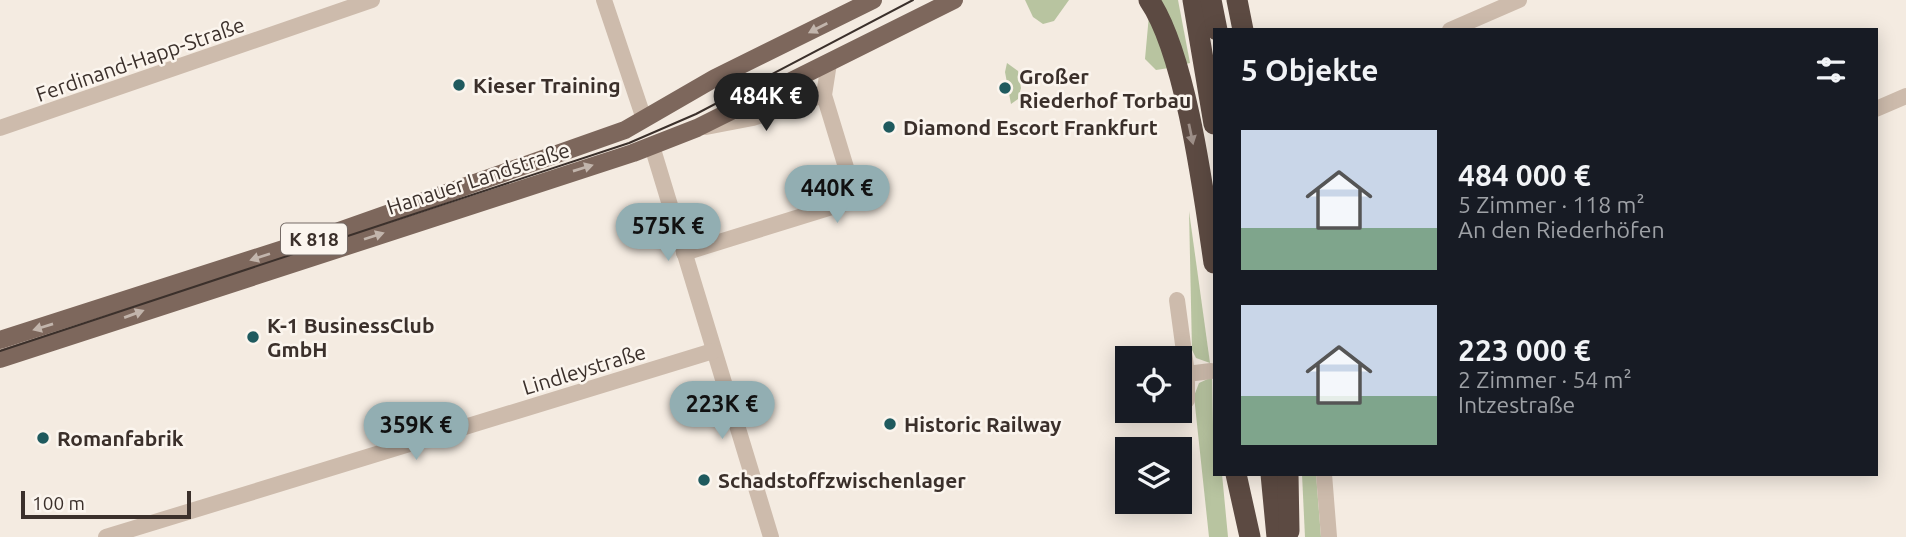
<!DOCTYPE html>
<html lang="de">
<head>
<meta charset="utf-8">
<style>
  :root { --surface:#171b24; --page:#20242c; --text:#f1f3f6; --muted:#9ea1a6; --accent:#92aeb2 }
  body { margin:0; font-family:Ubuntu,sans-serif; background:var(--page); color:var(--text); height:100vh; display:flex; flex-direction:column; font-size:26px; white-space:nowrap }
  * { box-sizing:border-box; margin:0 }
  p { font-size:23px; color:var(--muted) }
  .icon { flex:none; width:38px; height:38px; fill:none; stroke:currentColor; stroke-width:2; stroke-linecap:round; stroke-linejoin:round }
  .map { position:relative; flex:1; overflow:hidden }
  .side { position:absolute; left:1213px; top:28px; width:665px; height:448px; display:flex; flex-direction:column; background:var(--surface); border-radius:0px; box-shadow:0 4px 18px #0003 }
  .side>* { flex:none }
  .controls { position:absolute; left:1115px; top:346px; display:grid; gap:14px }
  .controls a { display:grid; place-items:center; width:77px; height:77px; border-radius:0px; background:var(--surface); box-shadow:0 4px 18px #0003; font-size:35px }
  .scale { position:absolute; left:21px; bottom:18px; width:170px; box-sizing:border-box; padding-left:7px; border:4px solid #3b302b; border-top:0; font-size:19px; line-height:24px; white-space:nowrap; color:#3b302b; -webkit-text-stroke:5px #fbf5ee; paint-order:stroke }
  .price { position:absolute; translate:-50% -60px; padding:0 16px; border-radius:24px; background:var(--accent); color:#111; font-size:23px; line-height:46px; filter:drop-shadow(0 2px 4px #0008) }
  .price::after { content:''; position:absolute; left:50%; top:42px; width:21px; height:16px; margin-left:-10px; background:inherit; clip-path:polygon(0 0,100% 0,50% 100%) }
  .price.active { background:#222; color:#fff }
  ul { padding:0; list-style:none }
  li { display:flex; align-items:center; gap:21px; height:175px; padding:0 28px }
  li span { display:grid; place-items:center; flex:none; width:196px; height:140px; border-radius:0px; color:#555 }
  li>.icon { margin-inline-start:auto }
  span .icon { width:84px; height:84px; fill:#fffc; stroke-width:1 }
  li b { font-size:30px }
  h2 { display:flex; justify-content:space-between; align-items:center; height:84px; padding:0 28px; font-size:30px }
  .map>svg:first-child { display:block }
  .green { fill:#b8c4a0 }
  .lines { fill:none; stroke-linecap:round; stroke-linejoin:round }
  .minor { stroke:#cdbbac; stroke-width:16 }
  .major { stroke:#7d675c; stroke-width:18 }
  .highway { stroke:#5c4a42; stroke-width:21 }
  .tram { stroke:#3b302b; stroke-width:2 }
  .oneway { fill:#c2b5ac }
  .oneway2 { fill:#9c8e87 }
  .poi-dot { fill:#1f5a5e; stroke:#fbf5ee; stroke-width:2.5 }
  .labels { text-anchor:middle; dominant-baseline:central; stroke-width:5; stroke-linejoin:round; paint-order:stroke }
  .shield { fill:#fbf5ee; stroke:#756b66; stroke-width:2 }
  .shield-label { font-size:19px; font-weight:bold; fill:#3b302b }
  .street-label { font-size:21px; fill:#3b302b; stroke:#fbf5ee }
  .poi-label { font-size:21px; font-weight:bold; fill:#3b302b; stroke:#fbf5ee; text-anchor:start }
</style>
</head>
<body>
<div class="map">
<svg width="1906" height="537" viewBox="0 0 1906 537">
  <rect width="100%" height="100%" fill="#f4ebe1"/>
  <g class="green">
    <polygon points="1025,0 1069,0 1054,21 1043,24 1033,17"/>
    <polygon points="1159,0 1178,0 1190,63 1182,65"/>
    <polygon points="1149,15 1169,68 1156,70 1145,59"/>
    <polygon points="1007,63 1018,71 1021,88 1018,99 1011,104 1005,72"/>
    <polygon points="1189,211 1210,363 1196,358 1192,350"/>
    <polygon points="1212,377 1214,474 1222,474 1228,537 1209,537 1194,396 1199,383"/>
    <polygon points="1302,474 1316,474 1321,537 1305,537"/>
  </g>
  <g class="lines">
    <g class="minor">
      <polyline points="604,0 644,119"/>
      <polyline points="1450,30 1519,0"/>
      <polyline points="1876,109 1906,96"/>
      <polyline points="706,127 753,118 824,95"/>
      <polyline points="0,128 372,0"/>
      <polyline points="652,146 771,537"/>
      <polyline points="684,253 851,201 855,197 824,95 829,63"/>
      <polyline points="1177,300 1187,374"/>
      <polyline points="1187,400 1187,374 1211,371"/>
      <polyline points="1324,474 1329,537"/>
      <polyline points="106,537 713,351"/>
    </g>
    <g class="major">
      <polyline points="0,340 339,231 625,130 715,78 873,0"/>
      <polyline points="0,359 633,153 697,128 954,0"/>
    </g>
    <g class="highway">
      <path d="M1149,0c37,54 55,195 65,263"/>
      <polyline points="1193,0 1214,124"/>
      <polyline points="1211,0 1217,30"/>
      <polyline points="1237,0 1243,30"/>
      <polyline points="1236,474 1250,537"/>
      <polyline points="1271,474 1277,537"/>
      <polyline points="1288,474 1289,531"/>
    </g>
    <polyline class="tram" points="0,351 629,143 696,114 913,0"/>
  </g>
  <defs><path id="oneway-solid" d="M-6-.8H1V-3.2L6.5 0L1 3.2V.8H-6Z" transform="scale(1.75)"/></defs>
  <g class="oneway">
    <use href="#oneway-solid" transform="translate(818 28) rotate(153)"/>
    <use href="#oneway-solid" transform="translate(583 168) rotate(-17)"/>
    <use href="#oneway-solid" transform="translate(374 236) rotate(-18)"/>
    <use href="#oneway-solid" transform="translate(260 257) rotate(162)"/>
    <use href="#oneway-solid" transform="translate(134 314) rotate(-20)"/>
    <use href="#oneway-solid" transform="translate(43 327) rotate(163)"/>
  </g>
  <use class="oneway2" href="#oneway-solid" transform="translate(1191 134) rotate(78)"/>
  <g class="poi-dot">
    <circle cx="459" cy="85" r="7"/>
    <circle cx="1005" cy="88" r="7"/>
    <circle cx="889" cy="127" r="7"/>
    <circle cx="253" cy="337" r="7"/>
    <circle cx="890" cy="424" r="7"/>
    <circle cx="43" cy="438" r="7"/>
    <circle cx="704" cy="480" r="7"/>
  </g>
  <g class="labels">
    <rect class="shield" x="281" y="223.5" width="66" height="31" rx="5"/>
    <g class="shield-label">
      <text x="314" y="239">K 818</text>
    </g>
    <g class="street-label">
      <text transform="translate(140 59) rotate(-19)">Ferdinand-Happ-Straße</text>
      <text transform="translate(478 178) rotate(-18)">Hanauer Landstraße</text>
      <text transform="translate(584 369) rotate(-17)">Lindleystraße</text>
    </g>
    <g class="poi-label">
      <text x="1019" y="76">Großer<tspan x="1019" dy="24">Riederhof Torbau</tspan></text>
      <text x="473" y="85">Kieser Training</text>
      <text x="903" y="127">Diamond Escort Frankfurt</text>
      <text x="267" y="325">K-1 BusinessClub<tspan x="267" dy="24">GmbH</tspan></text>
      <text x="904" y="424">Historic Railway</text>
      <text x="57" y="438">Romanfabrik</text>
      <text x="718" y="480">Schadstoffzwischenlager</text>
    </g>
  </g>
</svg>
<div class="controls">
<a><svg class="icon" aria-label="locate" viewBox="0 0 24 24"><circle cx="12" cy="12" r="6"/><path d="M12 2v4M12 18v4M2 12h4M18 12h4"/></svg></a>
<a><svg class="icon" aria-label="layers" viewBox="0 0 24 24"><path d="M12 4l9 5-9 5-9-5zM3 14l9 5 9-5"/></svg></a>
</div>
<div class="scale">100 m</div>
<b class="price active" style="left:766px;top:133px">484K €</b>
<b class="price" style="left:837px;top:225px">440K €</b>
<b class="price" style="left:668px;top:263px">575K €</b>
<b class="price" style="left:722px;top:441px">223K €</b>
<b class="price" style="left:416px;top:462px">359K €</b>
<section class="side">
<h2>5 Objekte<svg class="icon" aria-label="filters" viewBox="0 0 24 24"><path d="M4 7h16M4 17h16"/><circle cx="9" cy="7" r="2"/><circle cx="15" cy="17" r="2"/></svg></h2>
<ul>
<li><span style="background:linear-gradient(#c9d6e8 70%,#7fa58c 0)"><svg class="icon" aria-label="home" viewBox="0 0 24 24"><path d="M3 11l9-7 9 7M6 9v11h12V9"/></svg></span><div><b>484 000 €</b><p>5 Zimmer · 118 m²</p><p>An den Riederhöfen</p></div></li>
<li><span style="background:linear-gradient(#c9d6e8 65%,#7fa58c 0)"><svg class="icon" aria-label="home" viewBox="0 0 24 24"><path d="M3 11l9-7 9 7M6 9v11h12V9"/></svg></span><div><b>223 000 €</b><p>2 Zimmer · 54 m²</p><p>Intzestraße</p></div></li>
</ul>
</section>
</div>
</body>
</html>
